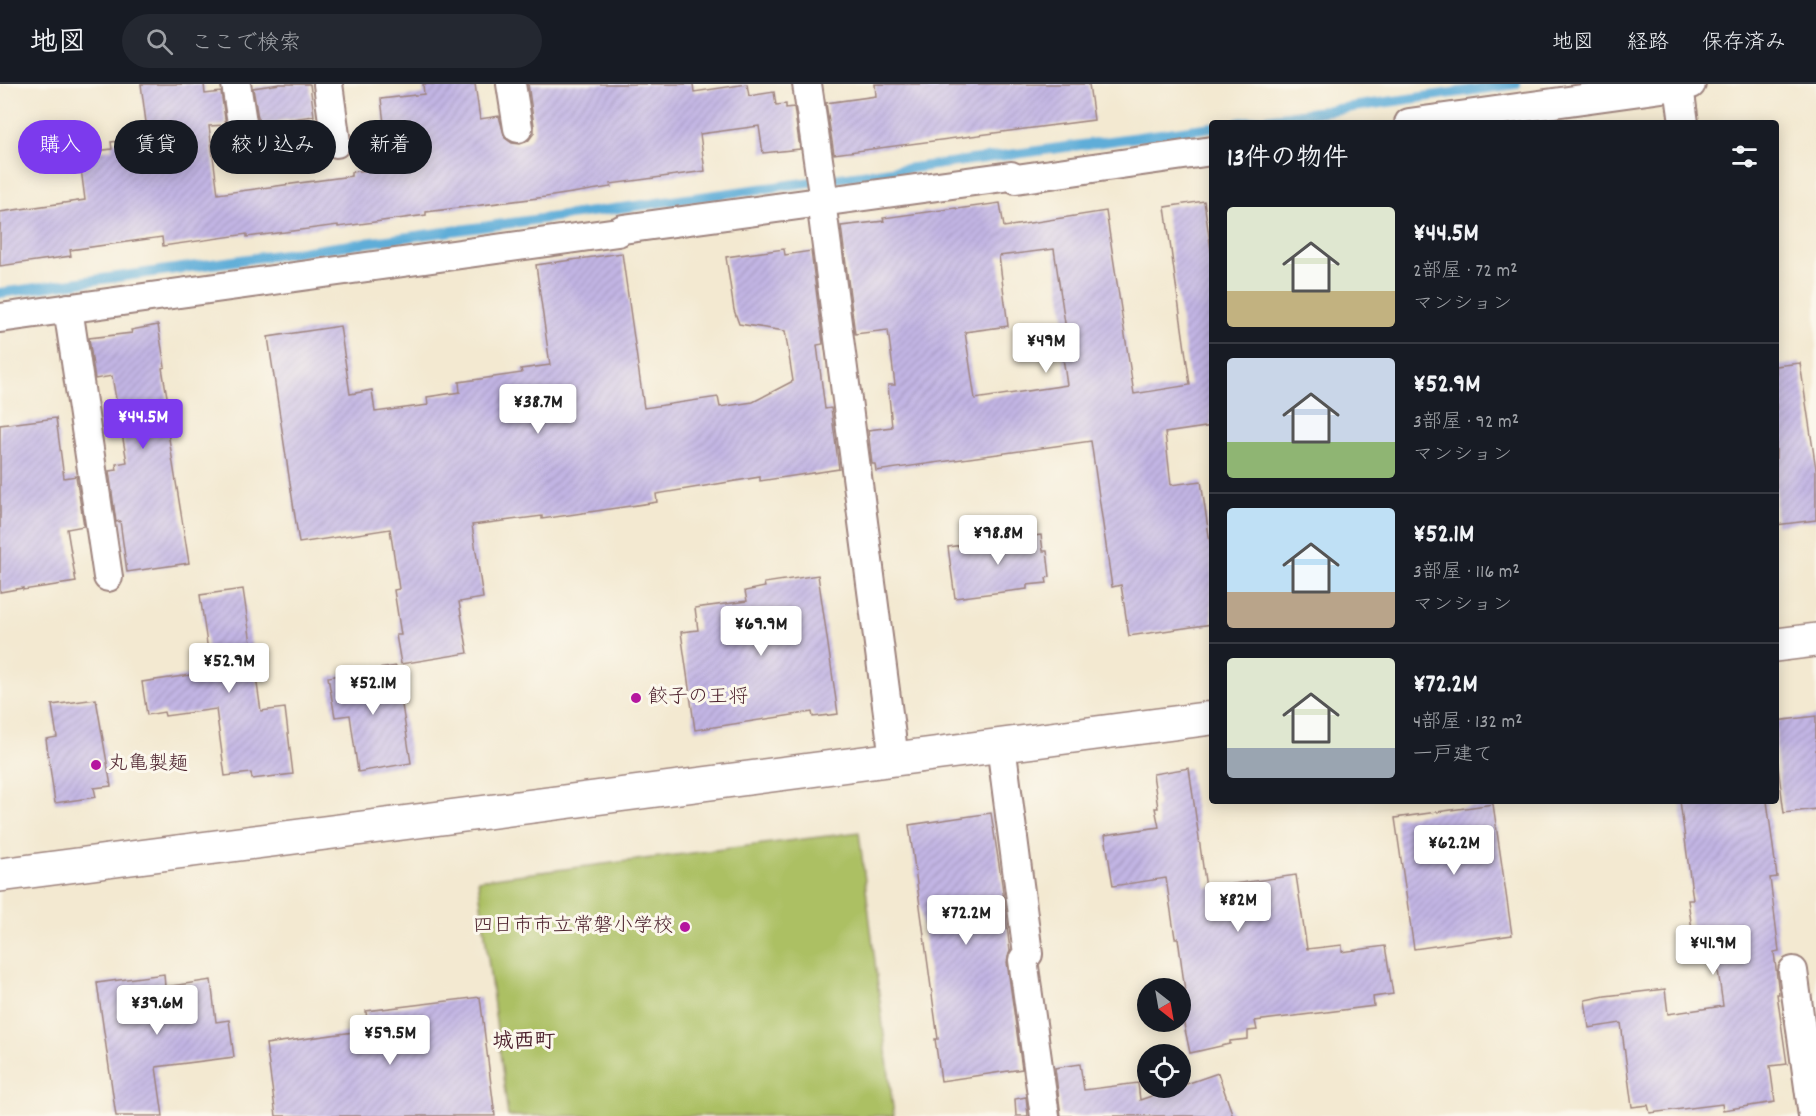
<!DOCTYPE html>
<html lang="ja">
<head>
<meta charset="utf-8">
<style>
  :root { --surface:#171b24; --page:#242831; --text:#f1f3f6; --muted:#9ea1a6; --line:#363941; --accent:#7c3aed }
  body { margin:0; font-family:Dekko,"Klee One",sans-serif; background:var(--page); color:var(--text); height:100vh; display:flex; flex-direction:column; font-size:22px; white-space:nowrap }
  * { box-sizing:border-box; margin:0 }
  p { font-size:20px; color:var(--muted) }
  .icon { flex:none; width:33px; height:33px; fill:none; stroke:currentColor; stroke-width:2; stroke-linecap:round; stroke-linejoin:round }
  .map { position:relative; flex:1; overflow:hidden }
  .drawer { position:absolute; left:1209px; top:36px; width:570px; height:684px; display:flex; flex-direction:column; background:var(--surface); border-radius:6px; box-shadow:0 3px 15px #0003 }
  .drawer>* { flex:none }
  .top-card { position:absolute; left:18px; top:36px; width:570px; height:54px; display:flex; gap:12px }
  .needle { width:39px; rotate:149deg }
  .controls { position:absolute; left:1137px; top:894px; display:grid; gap:12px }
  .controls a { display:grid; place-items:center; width:54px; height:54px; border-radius:50%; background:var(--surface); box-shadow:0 3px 15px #0003; font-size:30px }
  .price { position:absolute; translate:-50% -51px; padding:0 14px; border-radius:6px; background:#fff; color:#222; font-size:20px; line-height:39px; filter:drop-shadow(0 2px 3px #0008) }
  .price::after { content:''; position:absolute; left:50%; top:36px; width:18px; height:14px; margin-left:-9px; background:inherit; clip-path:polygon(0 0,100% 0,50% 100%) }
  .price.current { background:var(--accent); color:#fff }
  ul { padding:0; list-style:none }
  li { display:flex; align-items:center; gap:18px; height:150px; padding:0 18px }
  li+li { border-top:2px solid var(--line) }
  li span { display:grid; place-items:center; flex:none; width:168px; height:120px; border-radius:6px; color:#555 }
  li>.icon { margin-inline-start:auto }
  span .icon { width:72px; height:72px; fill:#fffc; stroke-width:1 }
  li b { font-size:26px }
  h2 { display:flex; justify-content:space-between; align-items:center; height:72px; padding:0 18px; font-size:26px }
  .pill { padding:0 21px; border-radius:27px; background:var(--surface); box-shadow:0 3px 15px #0003; font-size:21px; line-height:54px }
  .pill.current { background:var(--accent); color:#fff }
  header { display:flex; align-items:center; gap:36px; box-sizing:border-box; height:84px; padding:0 30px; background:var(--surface); border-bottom:2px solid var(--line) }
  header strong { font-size:28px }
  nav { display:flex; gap:33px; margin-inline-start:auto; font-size:21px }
  .search { width:420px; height:54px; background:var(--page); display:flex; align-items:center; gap:15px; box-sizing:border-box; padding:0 21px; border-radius:33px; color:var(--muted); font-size:22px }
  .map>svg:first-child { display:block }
  .park { fill:#acc064; stroke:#7b7048; stroke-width:1.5 }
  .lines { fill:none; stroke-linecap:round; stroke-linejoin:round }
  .stream { stroke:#5eadd8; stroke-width:10 }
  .building { fill:url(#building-hatch); fill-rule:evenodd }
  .minor-casing { stroke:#9e847e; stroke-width:32 }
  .tertiary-casing { stroke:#9e847e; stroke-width:36 }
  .minor { stroke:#fff; stroke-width:28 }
  .tertiary { stroke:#fff; stroke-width:33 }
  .poi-dot { fill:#b5179e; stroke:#fbf7ec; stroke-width:2 }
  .labels { text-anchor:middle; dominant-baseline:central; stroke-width:6; stroke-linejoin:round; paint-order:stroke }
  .poi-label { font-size:20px; fill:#4a1f2b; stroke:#fbf7ec; text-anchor:start }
  .neighbourhood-label { font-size:21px; font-weight:bold; fill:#4a1f2b; stroke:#fbf7ec }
</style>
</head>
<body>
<header>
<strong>地図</strong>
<div class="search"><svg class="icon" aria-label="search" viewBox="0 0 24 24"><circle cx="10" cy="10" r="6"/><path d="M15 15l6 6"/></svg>ここで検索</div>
<nav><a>地図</a><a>経路</a><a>保存済み</a></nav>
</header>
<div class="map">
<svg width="1816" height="1032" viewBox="0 0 1816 1032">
  <defs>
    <pattern id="building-hatch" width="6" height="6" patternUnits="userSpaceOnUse" patternTransform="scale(1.5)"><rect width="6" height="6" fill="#c2b5e4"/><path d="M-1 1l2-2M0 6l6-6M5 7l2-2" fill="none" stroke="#a89bc4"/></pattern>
  </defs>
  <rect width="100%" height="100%" fill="#fbf7ec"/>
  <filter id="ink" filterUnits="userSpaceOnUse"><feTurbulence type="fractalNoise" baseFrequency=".0167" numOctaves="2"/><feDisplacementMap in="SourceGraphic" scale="12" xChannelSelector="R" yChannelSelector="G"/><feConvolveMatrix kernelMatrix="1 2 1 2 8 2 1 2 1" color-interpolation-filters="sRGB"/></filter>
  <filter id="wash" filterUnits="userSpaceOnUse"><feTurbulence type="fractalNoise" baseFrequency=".008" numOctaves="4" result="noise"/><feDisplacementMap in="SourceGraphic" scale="24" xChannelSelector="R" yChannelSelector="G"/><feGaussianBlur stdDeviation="1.35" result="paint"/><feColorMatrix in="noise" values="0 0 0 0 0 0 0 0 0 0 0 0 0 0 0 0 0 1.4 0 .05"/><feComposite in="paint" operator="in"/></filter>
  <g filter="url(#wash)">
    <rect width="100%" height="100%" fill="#f3e9d1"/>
    <polygon class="park" points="859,748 894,1032 508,1032 478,796"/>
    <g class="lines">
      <g class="stream">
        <polyline points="1238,39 1516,0"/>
        <polyline points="0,209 1212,43"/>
      </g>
    </g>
    <g id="blocks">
      <g class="building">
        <polygon points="141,0 204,0 205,10 221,8 226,41 209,42 218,110 351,92 351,88 368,86 367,83 389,80 381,15 424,10 423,0 475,0 480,35 499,32 505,54 512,59 520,60 528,57 534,49 534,41 528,0 693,0 694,8 747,0 749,12 774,8 776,21 786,20 786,24 794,23 800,65 763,69 759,42 700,50 705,87 610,100 611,103 546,113 426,128 426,131 338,143 338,141 247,153 247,150 163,162 162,153 70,166 71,172 0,182 0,128 85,116 79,69 112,65 111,58 148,54"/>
        <polygon points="280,0 310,0 314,32 278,37 278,39 259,40 253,4"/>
        <polygon points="875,0 1089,0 1094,36 834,70 826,19 876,12"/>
        <path d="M1204,117l8,56v169l-47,7 6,52 30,-4 11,75v68l-83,12 -8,-51 -9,2 -21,-146 -215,30 -1,-7h-3l-4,-34 24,-3 -4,-42h7l-7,-55 -33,4 -14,-108 43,-5 -1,-3 73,-10 1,1 43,-6 4,24 102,-16 28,183 56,-9 -25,-178zM1054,165l12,81 -7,1 8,54 -92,14 -10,-67 43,-6 -9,-70z"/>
        <polygon points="784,165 785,171 811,167 823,260 817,261 825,325 831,324 839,385 760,397 760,393 656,410 657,418 542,435 542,432 472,441 483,514 459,518 468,569 401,580 396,551 401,551 394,506 399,505 390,445 299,459 268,253 340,242 350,310 372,306 375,328 428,321 427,313 460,308 459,298 522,289 521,285 550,281 536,181 622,169 644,324 718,313 720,323 753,318 793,297 785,247 739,240 734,226 726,173"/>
        <polygon points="158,241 165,283 162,284 172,341 167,342 189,479 127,488 120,437 116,438 109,387 117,386 116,380 127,378 112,292 95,295 89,254 132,249 131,246"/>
        <polygon points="1800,279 1816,385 1816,436 1776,441 1776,282"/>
        <polygon points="56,334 64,394 76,392 84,442 67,445 76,498 23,506 23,504 0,508 0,341"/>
        <polygon points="1041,451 1043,467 1047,467 1050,493 1046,494 1047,499 1027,501 1027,505 955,514 948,463"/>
        <polygon points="818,491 838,630 813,633 812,628 695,646 681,548 698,546 695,524 747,517 745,507 765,503 764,499"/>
        <polygon points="243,505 261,627 285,624 293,690 252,695 251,689 225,692 216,625 165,632 164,628 147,631 142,598 211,588 200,511"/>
        <polygon points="396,582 411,679 358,688 350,631 335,633 328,593"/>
        <polygon points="96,615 111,702 94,704 96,713 55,719 46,655 57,653 52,621"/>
        <polygon points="1816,632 1816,725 1784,729 1776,667 1776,637"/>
        <polygon points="1189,684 1206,804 1296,791 1307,865 1342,861 1342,868 1385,862 1393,910 1373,913 1374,922 1255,937 1257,946 1248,947 1248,955 1230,957 1230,960 1190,969 1182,931 1188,930 1178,854 1175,854 1166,794 1113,802 1105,751 1159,743 1155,724 1158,724 1153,690"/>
        <polygon points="1680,717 1767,717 1777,793 1770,794 1779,867 1774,868 1779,910 1777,910 1787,980 1770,982 1775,1018 1723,1026 1722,1020 1650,1029 1648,1021 1632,1023 1621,939 1589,944 1585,916 1605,912 1665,905 1668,930 1723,922 1713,850 1693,853 1688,816 1693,816"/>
        <polygon points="1493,720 1512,851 1414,865 1395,734"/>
        <polygon points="991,729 1002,800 1010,867 1007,878 1022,985 941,997 935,955 938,955 909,741"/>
        <polygon points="164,890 165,903 211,896 216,938 229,936 234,973 156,983 163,1032 116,1032 97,899"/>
        <polygon points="480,913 495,1032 276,1032 266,960 368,946 366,927"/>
        <polygon points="1080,980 1084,1006 1138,999 1140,1016 1218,989 1233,1032 1061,1032 1055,984"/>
        <polygon points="1026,1013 1028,1032 1016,1032 1015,1015"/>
      </g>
    </g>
  </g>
  <g filter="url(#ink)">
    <use href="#blocks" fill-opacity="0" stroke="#9e847e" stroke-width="1.5"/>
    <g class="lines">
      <g class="minor-casing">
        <g id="minor">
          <polyline points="236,0 246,64"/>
          <polyline points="328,0 336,59"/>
          <polyline points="511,0 518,44"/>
          <polyline points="807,0 824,117"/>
          <polyline points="1679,2 1684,39"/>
          <polyline points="1409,39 1691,0"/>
          <polyline points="821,117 894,675"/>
          <polyline points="68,224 108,493"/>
          <polyline points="0,234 618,148 623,145 1011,92 1016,95 1212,67"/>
          <polyline points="1001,661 1028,870 1023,876 1045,1032"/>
          <polyline points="1793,887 1813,1032"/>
        </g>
      </g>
      <g class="tertiary-casing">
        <g id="tertiary">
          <polyline points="1776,561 1816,556"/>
          <polyline points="0,791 1212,634"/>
        </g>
      </g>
      <use href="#minor" class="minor"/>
      <use href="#tertiary" class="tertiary"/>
    </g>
  </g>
  <g class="poi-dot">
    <circle cx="636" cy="614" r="6"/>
    <circle cx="96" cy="681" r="6"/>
    <circle cx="685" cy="843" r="6"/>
  </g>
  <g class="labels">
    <g class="poi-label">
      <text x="648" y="614">餃子の王将</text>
      <text x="108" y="681">丸亀製麺</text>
      <text x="673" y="843" text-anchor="end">四日市市立常磐小学校</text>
    </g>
    <g class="neighbourhood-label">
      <text x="524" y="959">城西町</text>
    </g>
  </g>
</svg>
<div class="controls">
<a><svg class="needle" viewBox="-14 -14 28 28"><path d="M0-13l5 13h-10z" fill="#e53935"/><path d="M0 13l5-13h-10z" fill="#9ea1a6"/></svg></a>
<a><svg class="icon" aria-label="locate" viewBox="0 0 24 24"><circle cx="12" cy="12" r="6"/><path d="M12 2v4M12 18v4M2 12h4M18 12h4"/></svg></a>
</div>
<b class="price" style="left:1046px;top:290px">¥49M</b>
<b class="price" style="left:538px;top:351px">¥38.7M</b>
<b class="price current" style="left:143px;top:366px">¥44.5M</b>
<b class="price" style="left:998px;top:482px">¥98.8M</b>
<b class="price" style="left:761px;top:573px">¥69.9M</b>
<b class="price" style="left:229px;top:610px">¥52.9M</b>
<b class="price" style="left:373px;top:632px">¥52.1M</b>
<b class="price" style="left:1454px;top:792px">¥62.2M</b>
<b class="price" style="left:1238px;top:849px">¥82M</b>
<b class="price" style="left:966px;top:862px">¥72.2M</b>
<b class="price" style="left:1713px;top:892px">¥41.9M</b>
<b class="price" style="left:157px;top:952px">¥39.6M</b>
<b class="price" style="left:390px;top:982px">¥59.5M</b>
<div class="top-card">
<a class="pill current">購入</a>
<a class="pill">賃貸</a>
<a class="pill">絞り込み</a>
<a class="pill">新着</a>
</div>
<section class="drawer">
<h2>13件の物件<svg class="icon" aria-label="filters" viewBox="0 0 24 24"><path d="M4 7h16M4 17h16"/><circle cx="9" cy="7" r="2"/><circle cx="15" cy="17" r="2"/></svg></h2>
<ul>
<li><span style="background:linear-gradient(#dfe7d0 70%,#c2b280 0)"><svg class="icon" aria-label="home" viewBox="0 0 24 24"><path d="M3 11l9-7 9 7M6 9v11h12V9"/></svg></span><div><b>¥44.5M</b><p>2部屋 · 72 m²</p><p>マンション</p></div></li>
<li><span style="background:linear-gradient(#c9d6e8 70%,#8fb573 0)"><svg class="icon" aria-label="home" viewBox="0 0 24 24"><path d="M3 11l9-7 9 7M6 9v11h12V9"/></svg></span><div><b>¥52.9M</b><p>3部屋 · 92 m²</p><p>マンション</p></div></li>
<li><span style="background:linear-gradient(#bfe0f5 70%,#b9a48a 0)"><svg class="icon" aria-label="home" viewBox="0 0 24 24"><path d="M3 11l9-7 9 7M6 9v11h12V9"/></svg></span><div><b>¥52.1M</b><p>3部屋 · 116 m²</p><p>マンション</p></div></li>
<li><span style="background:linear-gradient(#dfe7d0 75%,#9aa5b1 0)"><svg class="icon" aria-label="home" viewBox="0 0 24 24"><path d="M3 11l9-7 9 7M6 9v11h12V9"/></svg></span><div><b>¥72.2M</b><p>4部屋 · 132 m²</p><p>一戸建て</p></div></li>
</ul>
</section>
</div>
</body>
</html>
